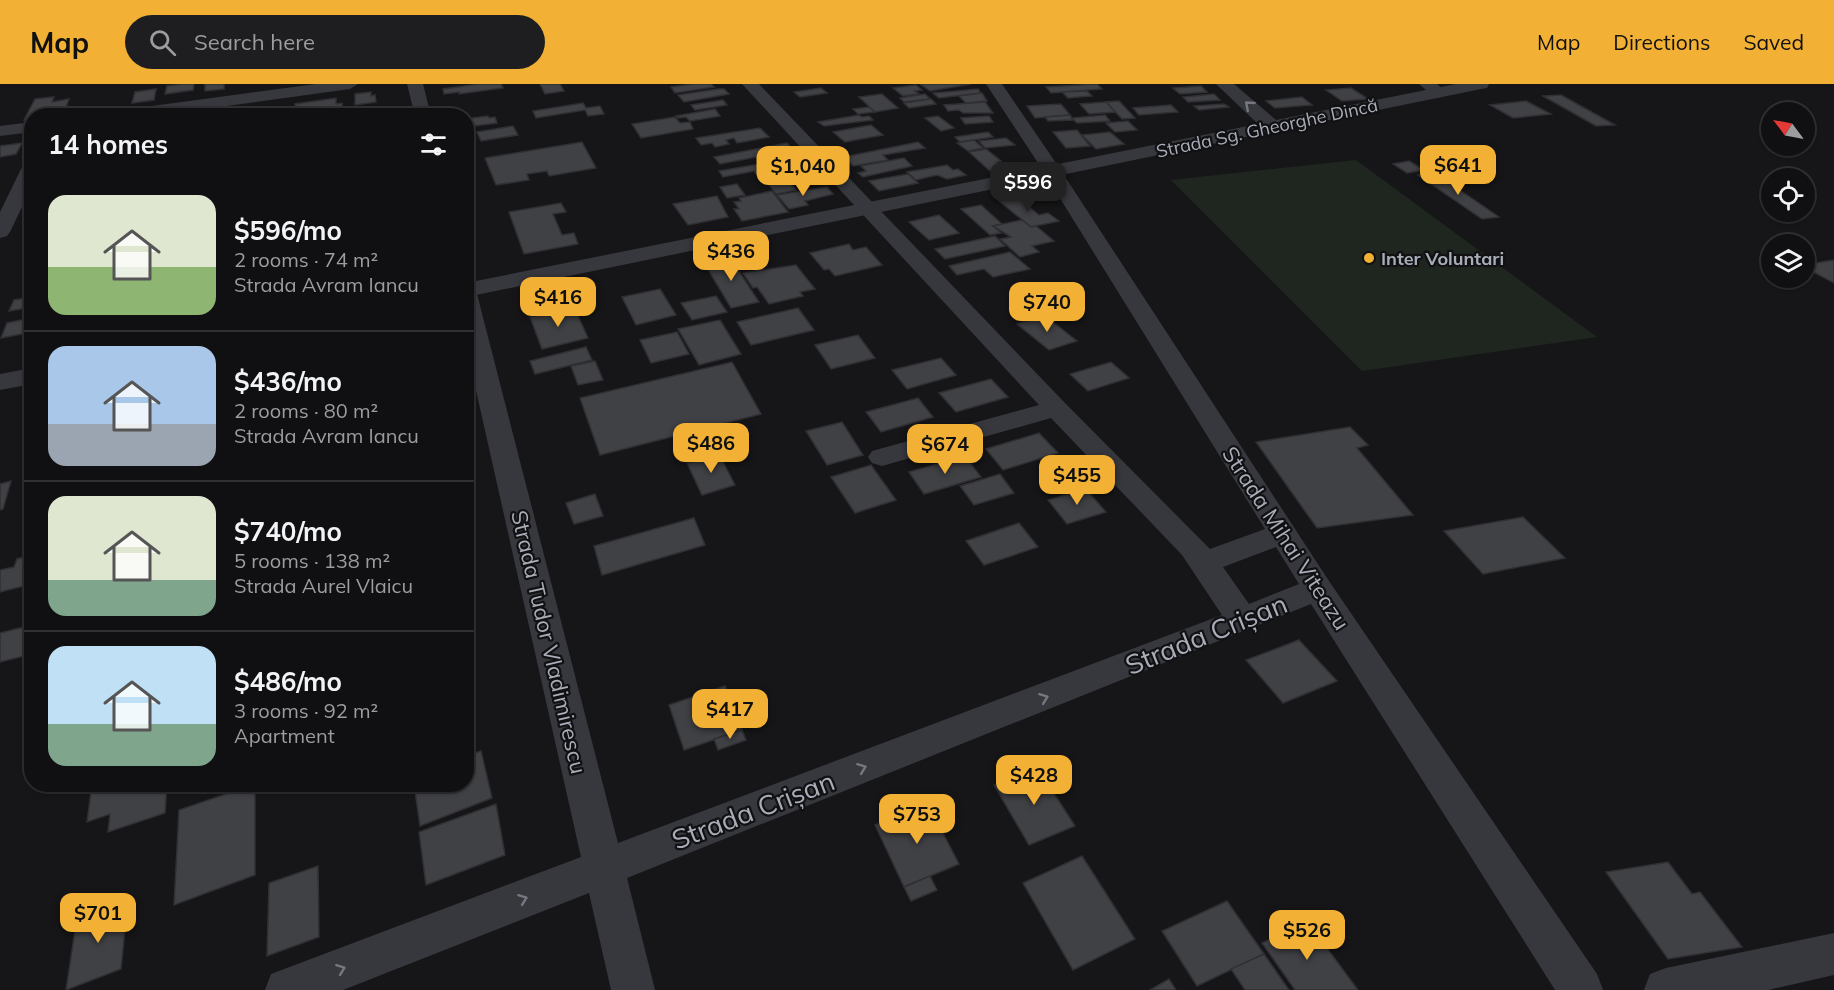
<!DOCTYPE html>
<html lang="en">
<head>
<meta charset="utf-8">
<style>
  :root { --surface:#101012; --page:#1e1e20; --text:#f1f3f6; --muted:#9c9d9f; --line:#303032; --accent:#f2b134 }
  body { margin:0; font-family:Mulish,sans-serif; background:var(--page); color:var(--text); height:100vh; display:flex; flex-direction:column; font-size:22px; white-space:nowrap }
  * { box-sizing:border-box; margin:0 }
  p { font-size:20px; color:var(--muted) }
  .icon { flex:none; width:33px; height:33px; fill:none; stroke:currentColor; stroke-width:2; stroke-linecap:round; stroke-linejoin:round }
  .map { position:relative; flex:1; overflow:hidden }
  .side { position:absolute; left:24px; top:24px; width:450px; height:684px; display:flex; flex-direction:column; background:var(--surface); border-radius:24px; box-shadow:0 2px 4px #0004,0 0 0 2px var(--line) }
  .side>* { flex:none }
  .needle { width:39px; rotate:302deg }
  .controls { position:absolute; left:1761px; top:18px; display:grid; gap:12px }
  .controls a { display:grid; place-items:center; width:54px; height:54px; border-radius:50%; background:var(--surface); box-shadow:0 2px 4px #0004,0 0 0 2px var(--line); font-size:30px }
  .price { position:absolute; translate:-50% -51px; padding:0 14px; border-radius:12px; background:var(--accent); color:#111; font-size:20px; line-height:39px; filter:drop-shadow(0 2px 3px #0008) }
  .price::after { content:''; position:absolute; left:50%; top:36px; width:18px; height:14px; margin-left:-9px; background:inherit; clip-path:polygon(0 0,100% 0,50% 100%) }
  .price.current { background:#222; color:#fff }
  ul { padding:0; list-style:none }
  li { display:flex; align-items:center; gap:18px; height:150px; padding:0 24px }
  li+li { border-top:2px solid var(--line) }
  li span { display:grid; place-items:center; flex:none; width:168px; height:120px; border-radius:18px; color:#555 }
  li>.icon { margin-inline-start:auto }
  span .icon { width:72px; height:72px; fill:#fffc; stroke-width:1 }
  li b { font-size:26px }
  h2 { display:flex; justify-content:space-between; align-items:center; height:72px; padding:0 24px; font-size:26px }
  header { display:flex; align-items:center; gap:36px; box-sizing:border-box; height:84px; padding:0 30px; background:var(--accent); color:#111 }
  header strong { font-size:28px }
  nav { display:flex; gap:33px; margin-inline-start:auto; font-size:21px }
  .search { width:420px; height:54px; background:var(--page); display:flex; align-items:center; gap:15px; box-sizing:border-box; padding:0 21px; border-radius:33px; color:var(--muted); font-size:22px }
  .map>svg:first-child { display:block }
  .green { fill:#1e261f }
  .building { fill:#404145; stroke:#303034; stroke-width:1.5 }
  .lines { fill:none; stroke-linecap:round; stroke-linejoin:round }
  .minor { fill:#37383d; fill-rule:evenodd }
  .tertiary { fill:#37383d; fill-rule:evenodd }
  .oneway { stroke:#757881 }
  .poi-dot { fill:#f2b134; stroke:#111113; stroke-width:2 }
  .labels { text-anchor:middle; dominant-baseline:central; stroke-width:4.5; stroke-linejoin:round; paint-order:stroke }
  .far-street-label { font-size:18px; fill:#a8adb8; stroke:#111113 }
  .far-poi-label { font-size:18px; font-weight:bold; fill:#a8adb8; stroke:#111113; text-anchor:start }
  .street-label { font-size:22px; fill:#a8adb8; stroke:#111113 }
  .near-street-label { font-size:27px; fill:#a8adb8; stroke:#111113 }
</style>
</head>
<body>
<header>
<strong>Map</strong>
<div class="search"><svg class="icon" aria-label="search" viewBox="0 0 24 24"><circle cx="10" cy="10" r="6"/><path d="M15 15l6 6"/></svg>Search here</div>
<nav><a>Map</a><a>Directions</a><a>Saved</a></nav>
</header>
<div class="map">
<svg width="1834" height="906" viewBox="0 0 1834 906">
  <rect width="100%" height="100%" fill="#161618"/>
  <polygon class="green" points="1356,76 1597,253 1362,287 1171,96"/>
  <g class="building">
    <polygon points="183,0 194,0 193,6 165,10 167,2"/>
    <polygon points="205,0 224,0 224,5 205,7"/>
    <polygon points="478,0 501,0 503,4 459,10 459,8 444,10 443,5"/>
    <polygon points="540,0 560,0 564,7 545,10"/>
    <polygon points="693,0 711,0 714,3 675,9 671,3"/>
    <polygon points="920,0 971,0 930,7"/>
    <polygon points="1097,0 1102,5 1051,9 1046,3"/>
    <polygon points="916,1 922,6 915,7 919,10 903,12 893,4"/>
    <polygon points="1201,2 1207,8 1180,10 1173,4"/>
    <polygon points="821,4 827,9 800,13 794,8"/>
    <polygon points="1351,4 1368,15 1342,17 1326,6"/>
    <polygon points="156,5 154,16 132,19 135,8"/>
    <polygon points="718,5 724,5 729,10 684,18 678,11"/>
    <polygon points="978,5 981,9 939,14 933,9"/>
    <polygon points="1087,7 1092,12 1068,14 1062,8"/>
    <polygon points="371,8 371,12 375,11 376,18 355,21 355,10"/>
    <polygon points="982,9 987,17 966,19 959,12"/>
    <polygon points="882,10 898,24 875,28 859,13"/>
    <polygon points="925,10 930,15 904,18 900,14"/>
    <polygon points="1214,10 1220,16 1188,18 1183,13"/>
    <polygon points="1561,11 1615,41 1596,42 1543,12"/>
    <polygon points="54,13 52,18 69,15 65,26 51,28 49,32 32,32 32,35 24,36 35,15"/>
    <polygon points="1302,13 1312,21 1275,24 1266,17"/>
    <polygon points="336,14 336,20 342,19 343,30 293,32 292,28 303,27 302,24 295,25 295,20"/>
    <polygon points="931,15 936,20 909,24 904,19"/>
    <polygon points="723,16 727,21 695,26 691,21"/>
    <polygon points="1119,17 1135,34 1122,35 1106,18"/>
    <polygon points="1526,17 1551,30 1513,34 1490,21"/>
    <polygon points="985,18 993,29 963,29 959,26 948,27 944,21"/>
    <polygon points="1106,18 1115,28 1089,30 1080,20"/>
    <polygon points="583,19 586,24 600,22 604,30 588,32 585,26 536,34 533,27"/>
    <polygon points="1061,20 1070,31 1035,34 1027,22"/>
    <polygon points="1224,20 1229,23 1199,26 1194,22"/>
    <polygon points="1171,21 1178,28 1139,31 1133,24"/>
    <polygon points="273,23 273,26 279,25 278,32 256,32 257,25"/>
    <polygon points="869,23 875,28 858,30 853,25"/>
    <polygon points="715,25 720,32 690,37 686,33 678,34 676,32"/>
    <polygon points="859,31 862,33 869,32 873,36 824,42 818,38"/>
    <polygon points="1070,31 1073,36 1048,37 1045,33"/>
    <polygon points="1105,31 1110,37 1077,39 1072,34"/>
    <polygon points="488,32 489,34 495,33 497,39 466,43 466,35"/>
    <polygon points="938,32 954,44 941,47 925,34"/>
    <polygon points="989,32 993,38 965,40 961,34"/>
    <polygon points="675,33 680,39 690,38 693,45 641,54 632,40"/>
    <polygon points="1128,37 1137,46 1115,48 1106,39"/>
    <polygon points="871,41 883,51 845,58 833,48"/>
    <polygon points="513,42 518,51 481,57 477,48"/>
    <polygon points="760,44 769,53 737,59 734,54 726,56 729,60 715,63 712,59 701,61 696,54"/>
    <polygon points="1077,46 1090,62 1066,64 1053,48"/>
    <polygon points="988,48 993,53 960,58 955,53"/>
    <polygon points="1110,48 1124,60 1096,65 1082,51"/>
    <polygon points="1006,54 1015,61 985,64 979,57"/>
    <polygon points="974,56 983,64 968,67 957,59"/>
    <polygon points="582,58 596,84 549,92 547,87 527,90 529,96 496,101 485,74"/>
    <polygon points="918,58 925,64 883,71 888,76 853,82 844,73"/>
    <polygon points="22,59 16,70 0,73 0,62"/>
    <polygon points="787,59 793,66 720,80 714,73"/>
    <polygon points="986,65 1001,77 997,78 1006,84 990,87 969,68"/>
    <polygon points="904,74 912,82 863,93 858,89 866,87 861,82"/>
    <polygon points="789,75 794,80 782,82 784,85 756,90 754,87 723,93 719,87"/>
    <polygon points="1409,77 1424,86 1407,89 1393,80"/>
    <polygon points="947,81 953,86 958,85 966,91 947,95 937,91 916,96 907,88"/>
    <polygon points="814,87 820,94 790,99 796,106 776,110 765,96"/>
    <polygon points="1435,89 1499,133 1482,135 1418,91"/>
    <polygon points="908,90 918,99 879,107 869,97"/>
    <polygon points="737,100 745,111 727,114 720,103"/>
    <polygon points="827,103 833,110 805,117 808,121 789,125 777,111"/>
    <polygon points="772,107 788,128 742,137 734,125 739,125 734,118 741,117 739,114"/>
    <polygon points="717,112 728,133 688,141 673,120"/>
    <polygon points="1017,113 1039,131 1048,129 1059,137 1031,143 999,117"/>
    <polygon points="561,119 566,128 553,130 562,151 574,149 578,160 524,170 509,128"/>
    <polygon points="981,121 1002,140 993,142 1001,149 990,151 961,125"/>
    <polygon points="939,131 959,149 929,156 909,138"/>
    <polygon points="1022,136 1031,143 1036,142 1054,157 1032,162 1039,168 1020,173 1000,155 1011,153 993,142"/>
    <polygon points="995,152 1005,162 945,175 935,165"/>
    <polygon points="849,160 853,166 866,163 882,181 835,192 829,185 824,186 810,169"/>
    <polygon points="1010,168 1030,185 993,193 984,185 957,191 949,182"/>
    <polygon points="729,172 759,218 731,224 703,177"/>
    <polygon points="1834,176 1834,199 1804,183 1804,181"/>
    <polygon points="796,181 815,205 800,208 803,212 769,220 757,203 753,204 743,189"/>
    <polygon points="660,205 676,231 636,241 622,213"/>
    <polygon points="716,212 727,228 692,236 681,219"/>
    <polygon points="32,213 32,223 9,227 14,216"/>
    <polygon points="574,223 588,254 542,265 530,233"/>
    <polygon points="798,224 814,246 751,261 737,238"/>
    <polygon points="1044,231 1077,257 1049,266 1017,240"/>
    <polygon points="32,234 32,248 1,254 7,239"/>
    <polygon points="720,236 741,270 699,281 678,245"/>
    <polygon points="677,248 689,270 651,279 640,256"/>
    <polygon points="858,251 875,274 831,285 815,261"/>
    <polygon points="586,263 592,276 535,290 530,277"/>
    <polygon points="941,274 956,291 907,305 892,286"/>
    <polygon points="595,277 603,296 578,301 571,282"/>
    <polygon points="732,278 761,330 600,371 580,314"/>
    <polygon points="1111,278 1129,294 1088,307 1070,290"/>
    <polygon points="991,295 1008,313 956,328 939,309"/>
    <polygon points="918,314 933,333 881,348 866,328"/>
    <polygon points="842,338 863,371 827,381 806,347"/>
    <polygon points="1350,343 1368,361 1357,364 1413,431 1317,444 1256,358"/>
    <polygon points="1039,349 1058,369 1003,386 986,365"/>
    <polygon points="719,370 735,401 702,411 687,379"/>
    <polygon points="965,372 981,393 924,410 909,388"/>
    <polygon points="871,381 896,416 855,429 831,393"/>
    <polygon points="1000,390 1014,409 974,421 960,402"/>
    <polygon points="11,397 3,425 0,426 0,400"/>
    <polygon points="1086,405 1106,428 1067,440 1048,416"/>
    <polygon points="595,410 603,432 574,440 566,419"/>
    <polygon points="1523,433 1565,474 1483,490 1444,447"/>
    <polygon points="694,434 705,461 602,491 594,462"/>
    <polygon points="1019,439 1038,463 984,481 966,457"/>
    <polygon points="32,471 32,500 0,508 0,486 14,483 17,475"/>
    <polygon points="32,541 32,570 0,578 0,549"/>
    <polygon points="1299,556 1337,597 1283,619 1246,576"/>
    <polygon points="725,602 742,646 684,666 669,621"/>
    <polygon points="742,646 746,656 718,666 714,655"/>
    <polygon points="481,667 492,714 420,742 414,700 466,700 466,672"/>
    <polygon points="1037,683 1075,742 1029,761 994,701"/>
    <polygon points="92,700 167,700 165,729 108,748 110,730 87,738"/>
    <polygon points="255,700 255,791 174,821 179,726"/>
    <polygon points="496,720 505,771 426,801 419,748"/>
    <polygon points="928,720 959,780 904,803 875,741"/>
    <polygon points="1082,772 1135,855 1073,886 1023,799"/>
    <polygon points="1668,778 1692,810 1700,808 1742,863 1668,875 1606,788"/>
    <polygon points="318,782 319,853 267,872 269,799"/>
    <polygon points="930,792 937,806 911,817 904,803"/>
    <polygon points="128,815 121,885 66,906 77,833"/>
    <polygon points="1227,817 1264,870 1197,902 1162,847"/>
    <polygon points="1307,837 1358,906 1295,906 1262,859"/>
    <polygon points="1264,870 1289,906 1245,906 1231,885"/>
    <polygon points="1169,895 1176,906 1150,906"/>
  </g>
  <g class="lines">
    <g class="minor">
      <polygon points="316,0 358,0 350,5 154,32 107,32 115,27"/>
      <polygon points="407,0 423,0 431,32 415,32"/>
      <path d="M742,0h17l306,319 145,146 55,-20 -225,-363 -54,-82h16l56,82 271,415 268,393 6,16h-48l-244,-386 -684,274 28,112h-44l-22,-97 -246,97h-78l6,-16 310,-117 -115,-511v-59l8,2 3,5 141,549 604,-228 -40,-60 -131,-137 -169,48 -10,-3 -4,-6 4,-6 167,-46zM1276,463l23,37 -50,20 -26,-37z"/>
      <polygon points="1419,0 1437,0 1447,9 1439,14 1433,12"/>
      <polygon points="32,38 32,48 0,52 0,42"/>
      <polygon points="32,76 32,102 10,148 7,152 0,154 0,128 23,81 26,77"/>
      <polygon points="1834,849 1834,891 1768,906 1644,906 1650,890 1666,884"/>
    </g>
    <g class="tertiary">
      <polygon points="1216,0 1234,0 1276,36 1456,0 1489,0 1487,4 1481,5 466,213 466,199 1258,40"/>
      <polygon points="32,284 32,300 0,306 0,290"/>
    </g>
  </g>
  <defs><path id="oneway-chevron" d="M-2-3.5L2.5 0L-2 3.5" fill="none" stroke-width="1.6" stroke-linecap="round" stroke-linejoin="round" transform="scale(1.5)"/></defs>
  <g class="oneway">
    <use href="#oneway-chevron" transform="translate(1249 21) rotate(-139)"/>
    <use href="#oneway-chevron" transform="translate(1044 614) rotate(-21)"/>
    <use href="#oneway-chevron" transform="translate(862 684) rotate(-21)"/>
    <use href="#oneway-chevron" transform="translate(523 815) rotate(-21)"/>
    <use href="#oneway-chevron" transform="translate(341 885) rotate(-21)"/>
  </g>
  <circle class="poi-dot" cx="1369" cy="174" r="6"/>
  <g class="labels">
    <g class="far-street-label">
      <text transform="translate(1267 44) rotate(-12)">Strada Sg. Gheorghe Dincă</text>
    </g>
    <g class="far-poi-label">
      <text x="1381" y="174">Inter Voluntari</text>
    </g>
    <g class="street-label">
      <text transform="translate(1286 454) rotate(57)">Strada Mihai Viteazu</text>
      <text transform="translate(549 558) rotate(77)">Strada Tudor Vladimirescu</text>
    </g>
    <g class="near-street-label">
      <text transform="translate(1206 550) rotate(-22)">Strada Crișan</text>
      <text transform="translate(753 726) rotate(-21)">Strada Crișan</text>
    </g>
  </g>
</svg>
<div class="controls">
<a><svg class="needle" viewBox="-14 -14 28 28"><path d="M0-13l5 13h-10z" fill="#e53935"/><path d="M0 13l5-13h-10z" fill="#9c9d9f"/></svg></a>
<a><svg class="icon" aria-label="locate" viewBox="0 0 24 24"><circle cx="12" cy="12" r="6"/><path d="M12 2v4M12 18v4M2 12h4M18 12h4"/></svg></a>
<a><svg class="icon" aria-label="layers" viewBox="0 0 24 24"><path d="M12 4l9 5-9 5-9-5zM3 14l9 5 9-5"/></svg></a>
</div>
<b class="price" style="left:1458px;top:112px">$641</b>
<b class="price" style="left:803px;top:113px">$1,040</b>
<b class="price current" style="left:1028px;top:129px">$596</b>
<b class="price" style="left:731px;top:198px">$436</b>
<b class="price" style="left:558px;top:244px">$416</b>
<b class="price" style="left:1047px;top:249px">$740</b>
<b class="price" style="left:711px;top:390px">$486</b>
<b class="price" style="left:945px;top:391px">$674</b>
<b class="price" style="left:1077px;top:422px">$455</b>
<b class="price" style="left:730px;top:656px">$417</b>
<b class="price" style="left:1034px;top:722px">$428</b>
<b class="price" style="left:917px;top:761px">$753</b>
<b class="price" style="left:98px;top:860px">$701</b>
<b class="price" style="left:1307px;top:877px">$526</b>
<section class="side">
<h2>14 homes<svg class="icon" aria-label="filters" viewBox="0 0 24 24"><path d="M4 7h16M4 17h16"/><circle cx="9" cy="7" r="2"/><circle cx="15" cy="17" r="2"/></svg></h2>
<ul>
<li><span style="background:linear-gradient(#dfe7d0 60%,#8fb573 0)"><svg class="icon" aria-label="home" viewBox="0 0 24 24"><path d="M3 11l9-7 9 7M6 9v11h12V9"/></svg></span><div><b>$596/mo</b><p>2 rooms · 74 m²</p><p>Strada Avram Iancu</p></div></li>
<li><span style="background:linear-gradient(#a9c7e8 65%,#9aa5b1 0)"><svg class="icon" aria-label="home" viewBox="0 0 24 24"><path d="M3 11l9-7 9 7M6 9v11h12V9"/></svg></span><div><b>$436/mo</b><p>2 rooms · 80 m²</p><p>Strada Avram Iancu</p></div></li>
<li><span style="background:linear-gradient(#dfe7d0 70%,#7fa58c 0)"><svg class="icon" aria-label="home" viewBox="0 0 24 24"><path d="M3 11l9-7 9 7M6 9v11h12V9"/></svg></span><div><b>$740/mo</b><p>5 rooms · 138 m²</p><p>Strada Aurel Vlaicu</p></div></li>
<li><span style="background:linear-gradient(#bfe0f5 65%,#7fa58c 0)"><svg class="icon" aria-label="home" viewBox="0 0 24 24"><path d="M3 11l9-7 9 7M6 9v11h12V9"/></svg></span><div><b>$486/mo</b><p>3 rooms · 92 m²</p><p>Apartment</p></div></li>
</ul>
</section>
</div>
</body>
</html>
